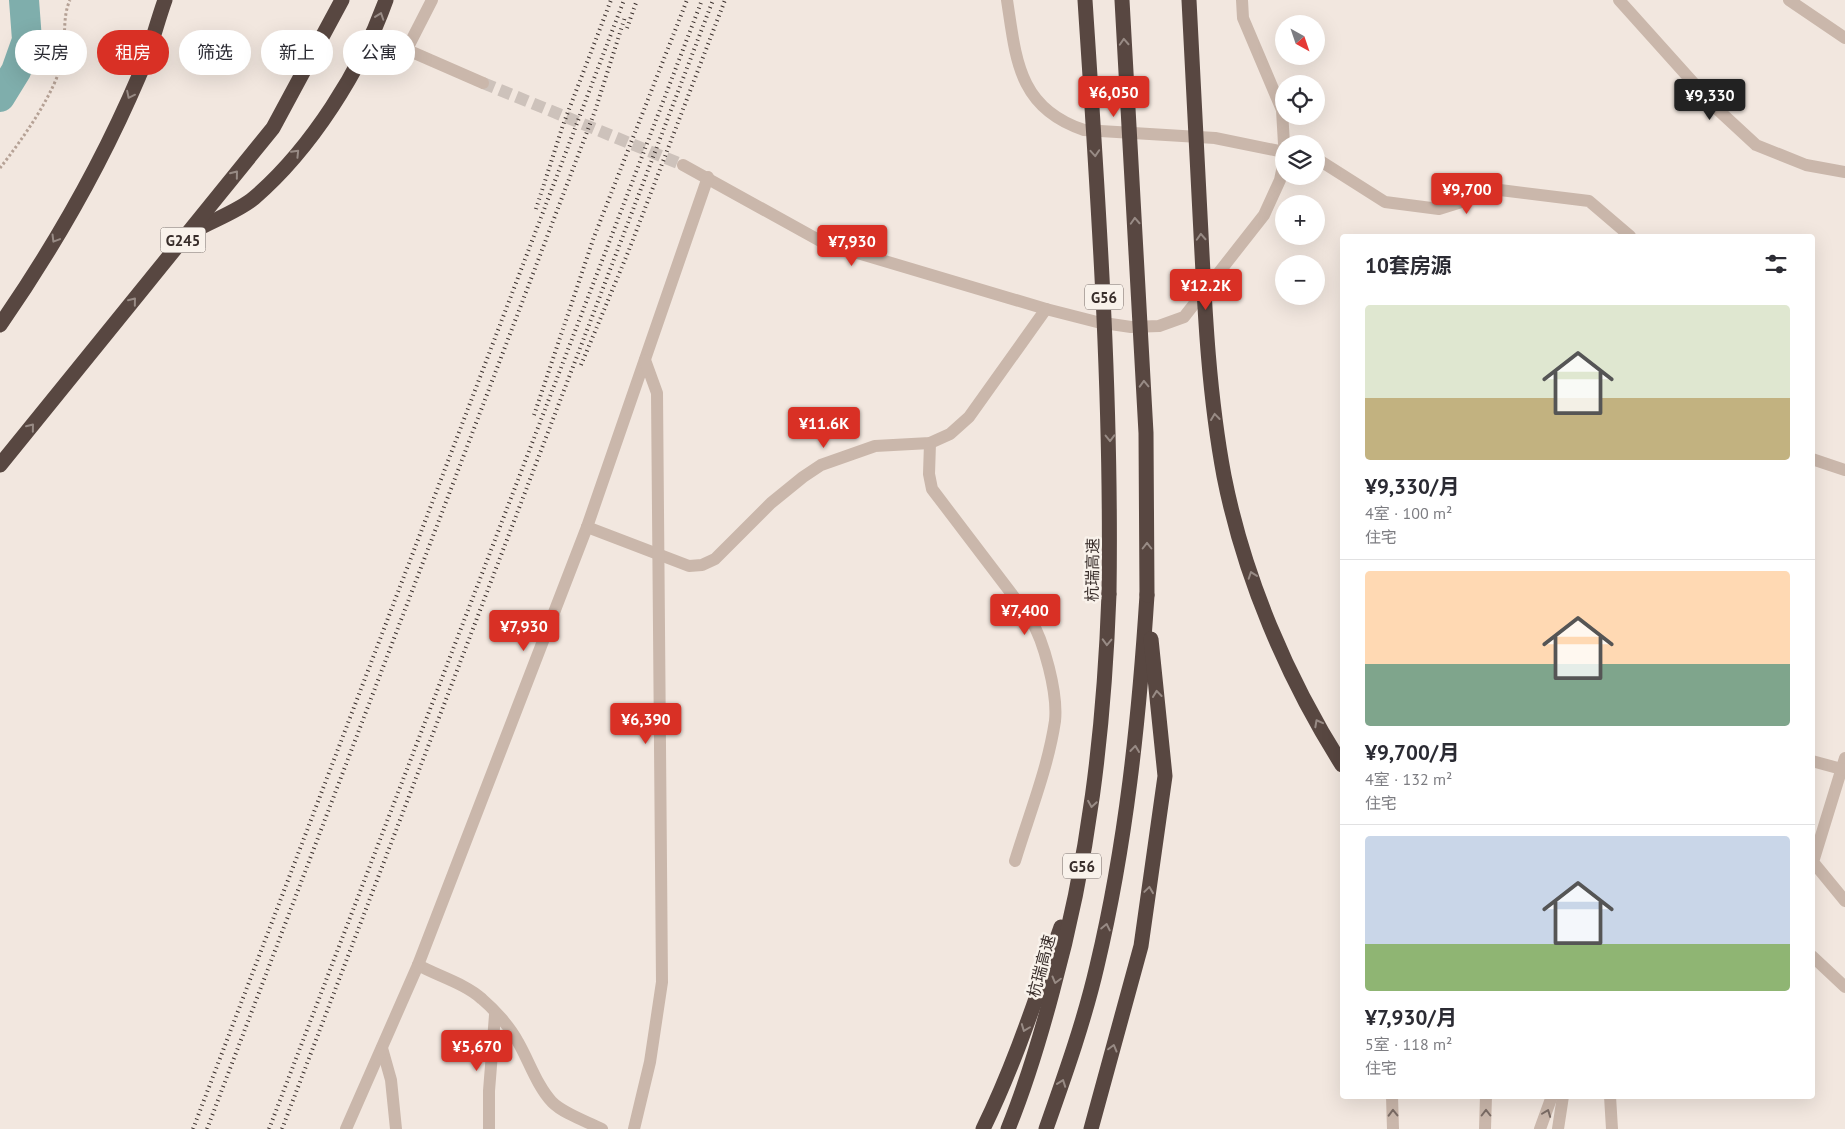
<!DOCTYPE html>
<html lang="zh">
<head>
<meta charset="utf-8">
<style>
  :root { --surface:#fff; --page:#f2f2f3; --text:#2b2b33; --muted:#7c7c81; --line:#e1e1e2; --accent:#d93025 }
  body { margin:0; font-family:"PT Sans","Noto Sans SC",sans-serif; background:var(--page); color:var(--text); height:100vh; display:flex; flex-direction:column; font-size:19px; white-space:nowrap }
  * { box-sizing:border-box; margin:0 }
  p { font-size:16px; color:var(--muted) }
  .icon { flex:none; width:28px; height:28px; fill:none; stroke:currentColor; stroke-width:2; stroke-linecap:round; stroke-linejoin:round }
  .map { position:relative; flex:1; overflow:hidden }
  .details { position:absolute; left:1340px; top:234px; width:475px; height:865px; display:flex; flex-direction:column; background:var(--surface); border-radius:5px; box-shadow:0 5px 20px #0002 }
  .details>* { flex:none }
  .banner { position:absolute; left:15px; top:30px; width:475px; height:45px; display:flex; gap:10px }
  .needle { width:32px; rotate:140deg }
  .fabs { position:absolute; left:1275px; top:15px; display:grid; gap:10px }
  .fabs a { display:grid; place-items:center; width:50px; height:50px; border-radius:50%; background:var(--surface); box-shadow:0 5px 20px #0002; font-size:25px }
  .price { position:absolute; translate:-50% -42px; padding:0 11px; border-radius:5px; background:var(--accent); color:#fff; font-size:16px; line-height:32px; filter:drop-shadow(0 1px 2px #0008) }
  .price::after { content:''; position:absolute; left:50%; top:30px; width:15px; height:11px; margin-left:-8px; background:inherit; clip-path:polygon(0 0,100% 0,50% 100%) }
  .price.active { background:#222; color:#fff }
  ul { padding:0; list-style:none }
  li { display:grid; align-content:center; gap:10px; height:265px; padding:0 25px }
  li+li { border-top:1px solid var(--line) }
  li span { display:grid; place-items:center; height:155px; border-radius:5px; color:#555 }
  li>.icon { margin-inline-start:auto }
  span .icon { width:90px; height:90px; fill:#fffc; stroke-width:1 }
  li b { font-size:21px }
  h2 { display:flex; justify-content:space-between; align-items:center; height:60px; padding:0 25px; font-size:21px }
  .pill { padding:0 18px; border-radius:22px; background:var(--surface); box-shadow:0 5px 20px #0002; font-size:18px; line-height:45px }
  .pill.active { background:var(--accent); color:#fff }
  .map>svg:first-child { display:block }
  .lines { fill:none; stroke-linecap:round; stroke-linejoin:round }
  .river { stroke:#7faeac; stroke-width:30 }
  .minor-tunnel { stroke:#cdc2bb; stroke-width:12; stroke-dasharray:12 6; stroke-linecap:butt }
  .path { stroke:#b5a195; stroke-width:3; stroke-dasharray:2.5 2.5; stroke-linecap:butt }
  .minor { stroke:#cab7ab; stroke-width:12 }
  .highway { stroke:#584741; stroke-width:15 }
  .rail { stroke:#382d2a; stroke-width:4; stroke-dasharray:1 4; stroke-linecap:butt }
  .highway-bridge { stroke:#584741; stroke-width:15 }
  .oneway { stroke:#988b85 }
  .oneway2 { stroke:#7a6b64 }
  .labels { text-anchor:middle; dominant-baseline:central; stroke-width:5; stroke-linejoin:round; paint-order:stroke }
  .shield { fill:#f9f2eb; stroke:#726864; stroke-width:1 }
  .shield-label { font-size:15px; font-weight:bold; fill:#382d2a }
  .street-label { font-size:16px; fill:#382d2a; stroke:#f9f2eb }
</style>
</head>
<body>
<div class="map">
<svg width="1845" height="1129" viewBox="0 0 1845 1129">
  <rect width="100%" height="100%" fill="#f2e7df"/>
  <g class="lines">
    <polyline class="river" points="0,97 16,71 27,40 24,0"/>
    <polyline class="minor-tunnel" points="483,83 683,165"/>
    <path class="path" d="M0,168c22,-28 56,-76 63,-110 3,-19 -1,-41 7,-58"/>
    <g class="minor">
      <path d="M1007,0c9,59 11,108 77,130l131,8 69,14"/>
      <polyline points="1242,0 1243,18 1282,110 1284,144"/>
      <polyline points="1619,0 1716,108 1756,145 1806,165 1845,172"/>
      <polyline points="1789,0 1845,38"/>
      <polyline points="373,35 483,83"/>
      <polyline points="407,49 432,0"/>
      <polyline points="1316,160 1322,162 1385,202 1439,209 1500,190 1589,201 1630,236"/>
      <polyline points="683,165 824,243 1046,309 1097,322 1131,327 1159,326 1184,317 1264,215 1280,180 1284,161"/>
      <path d="M930,443l-1,31 3,15 98,129c14,23 28,75 25,103 -7,47 -26,94 -40,140"/>
      <polyline points="1812,459 1845,470"/>
      <polyline points="587,527 689,566 702,565 715,559 771,503 803,477 821,465 875,446 930,443 950,434 969,417 1046,309"/>
      <polyline points="1845,758 1813,862 1845,901"/>
      <polyline points="1812,761 1845,770"/>
      <polyline points="1812,956 1845,987"/>
      <path d="M418,965c20,11 48,19 64,34 13,11 28,28 36,43 11,19 19,44 34,60 12,12 34,19 50,27"/>
      <polyline points="382,1048 391,1080 396,1129"/>
      <polyline points="1392,1096 1393,1129"/>
      <polyline points="1610,1096 1612,1129"/>
      <polyline points="346,1129 418,965 587,527 708,177"/>
      <polyline points="489,1129 489,1091 495,1015"/>
      <polyline points="634,1129 650,1062 662,982 657,393 645,360"/>
      <polyline points="1485,1129 1486,1096"/>
      <polyline points="1540,1129 1552,1096"/>
      <polyline points="1558,1129 1563,1096"/>
    </g>
    <g class="highway">
      <path d="M194,231c17,-10 45,-20 60,-33 57,-49 107,-128 132,-198"/>
      <path d="M0,325c54,-78 102,-162 139,-249 11,-24 17,-51 26,-76"/>
      <polyline points="0,465 273,128 342,0"/>
      <path d="M983,1129c32,-65 54,-134 78,-202"/>
      <path d="M1008,1129c18,-44 32,-91 44,-136 37,-134 52,-261 57,-399"/>
      <path d="M1046,1129c19,-54 38,-107 51,-163 29,-122 42,-246 50,-371"/>
      <polyline points="1091,1129 1141,946 1165,776 1151,639"/>
    </g>
    <g class="rail">
      <polyline points="627,28 637,0"/>
      <polyline points="536,209 563,125 611,0"/>
      <polyline points="581,365 629,250 725,0"/>
      <polyline points="534,415 594,237 687,0"/>
      <polyline points="193,1129 624,0"/>
      <polyline points="207,1129 595,111 625,17"/>
      <polyline points="269,1129 702,0"/>
      <polyline points="282,1129 713,0"/>
    </g>
    <g class="highway-bridge">
      <path d="M1085,0c13,198 27,395 24,594"/>
      <polyline points="1122,0 1146,433 1147,595"/>
      <path d="M1189,0c4,78 8,156 12,234 4,81 8,162 23,242 20,101 63,202 118,289"/>
    </g>
  </g>
  <defs><path id="oneway-chevron" d="M-2-3.5L2.5 0L-2 3.5" fill="none" stroke-width="1.6" stroke-linecap="round" stroke-linejoin="round" transform="scale(1.25)"/></defs>
  <g class="oneway">
    <use href="#oneway-chevron" transform="translate(380 16) rotate(-71)"/>
    <use href="#oneway-chevron" transform="translate(1124 42) rotate(-93)"/>
    <use href="#oneway-chevron" transform="translate(130 95) rotate(116)"/>
    <use href="#oneway-chevron" transform="translate(296 153) rotate(-46)"/>
    <use href="#oneway-chevron" transform="translate(1095 153) rotate(86)"/>
    <use href="#oneway-chevron" transform="translate(235 174) rotate(-51)"/>
    <use href="#oneway-chevron" transform="translate(1135 221) rotate(-93)"/>
    <use href="#oneway-chevron" transform="translate(1201 237) rotate(-93)"/>
    <use href="#oneway-chevron" transform="translate(55 239) rotate(121)"/>
    <use href="#oneway-chevron" transform="translate(133 301) rotate(-51)"/>
    <use href="#oneway-chevron" transform="translate(1144 384) rotate(-92)"/>
    <use href="#oneway-chevron" transform="translate(1215 417) rotate(-97)"/>
    <use href="#oneway-chevron" transform="translate(31 427) rotate(-51)"/>
    <use href="#oneway-chevron" transform="translate(1110 438) rotate(89)"/>
    <use href="#oneway-chevron" transform="translate(1147 546) rotate(-90)"/>
    <use href="#oneway-chevron" transform="translate(1252 575) rotate(-109)"/>
    <use href="#oneway-chevron" transform="translate(1107 642) rotate(92)"/>
    <use href="#oneway-chevron" transform="translate(1157 694) rotate(-96)"/>
    <use href="#oneway-chevron" transform="translate(1318 723) rotate(-118)"/>
    <use href="#oneway-chevron" transform="translate(1135 749) rotate(-84)"/>
    <use href="#oneway-chevron" transform="translate(1092 804) rotate(99)"/>
    <use href="#oneway-chevron" transform="translate(1149 890) rotate(-82)"/>
    <use href="#oneway-chevron" transform="translate(1106 927) rotate(-78)"/>
    <use href="#oneway-chevron" transform="translate(1056 980) rotate(105)"/>
    <use href="#oneway-chevron" transform="translate(1025 1028) rotate(111)"/>
    <use href="#oneway-chevron" transform="translate(1113 1048) rotate(-75)"/>
    <use href="#oneway-chevron" transform="translate(1062 1083) rotate(-70)"/>
  </g>
  <g class="oneway2">
    <use href="#oneway-chevron" transform="translate(1393 1113) rotate(-91)"/>
    <use href="#oneway-chevron" transform="translate(1486 1113) rotate(-90)"/>
    <use href="#oneway-chevron" transform="translate(1547 1113) rotate(-69)"/>
  </g>
  <g class="labels">
    <g class="shield">
      <rect x="160.5" y="227.5" width="45" height="25" rx="4"/>
      <rect x="1085" y="284.5" width="38" height="25" rx="4"/>
      <rect x="1063" y="853.5" width="38" height="25" rx="4"/>
    </g>
    <g class="shield-label">
      <text x="183" y="240">G245</text>
      <text x="1104" y="297">G56</text>
      <text x="1082" y="866">G56</text>
    </g>
    <g class="street-label">
      <text transform="translate(1092 570) rotate(-89)">杭瑞高速</text>
      <text transform="translate(1041 966) rotate(-75)">杭瑞高速</text>
    </g>
  </g>
</svg>
<div class="fabs">
<a><svg class="needle" viewBox="-14 -14 28 28"><path d="M0-13l5 13h-10z" fill="#e53935"/><path d="M0 13l5-13h-10z" fill="#7c7c81"/></svg></a>
<a><svg class="icon" aria-label="locate" viewBox="0 0 24 24"><circle cx="12" cy="12" r="6"/><path d="M12 2v4M12 18v4M2 12h4M18 12h4"/></svg></a>
<a><svg class="icon" aria-label="layers" viewBox="0 0 24 24"><path d="M12 4l9 5-9 5-9-5zM3 14l9 5 9-5"/></svg></a>
<a>+</a>
<a>−</a>
</div>
<b class="price" style="left:1114px;top:118px">¥6,050</b>
<b class="price active" style="left:1710px;top:121px">¥9,330</b>
<b class="price" style="left:1467px;top:215px">¥9,700</b>
<b class="price" style="left:852px;top:267px">¥7,930</b>
<b class="price" style="left:1206px;top:311px">¥12.2K</b>
<b class="price" style="left:824px;top:449px">¥11.6K</b>
<b class="price" style="left:1025px;top:636px">¥7,400</b>
<b class="price" style="left:524px;top:652px">¥7,930</b>
<b class="price" style="left:646px;top:745px">¥6,390</b>
<b class="price" style="left:477px;top:1072px">¥5,670</b>
<div class="banner">
<a class="pill">买房</a>
<a class="pill active">租房</a>
<a class="pill">筛选</a>
<a class="pill">新上</a>
<a class="pill">公寓</a>
</div>
<section class="details">
<h2>10套房源<svg class="icon" aria-label="filters" viewBox="0 0 24 24"><path d="M4 7h16M4 17h16"/><circle cx="9" cy="7" r="2"/><circle cx="15" cy="17" r="2"/></svg></h2>
<ul>
<li><span style="background:linear-gradient(#dfe7d0 60%,#c2b280 0)"><svg class="icon" aria-label="home" viewBox="0 0 24 24"><path d="M3 11l9-7 9 7M6 9v11h12V9"/></svg></span><div><b>¥9,330/月</b><p>4室 · 100 m²</p><p>住宅</p></div></li>
<li><span style="background:linear-gradient(#ffd9b3 60%,#7fa58c 0)"><svg class="icon" aria-label="home" viewBox="0 0 24 24"><path d="M3 11l9-7 9 7M6 9v11h12V9"/></svg></span><div><b>¥9,700/月</b><p>4室 · 132 m²</p><p>住宅</p></div></li>
<li><span style="background:linear-gradient(#c9d6e8 70%,#8fb573 0)"><svg class="icon" aria-label="home" viewBox="0 0 24 24"><path d="M3 11l9-7 9 7M6 9v11h12V9"/></svg></span><div><b>¥7,930/月</b><p>5室 · 118 m²</p><p>住宅</p></div></li>
</ul>
</section>
</div>
</body>
</html>
